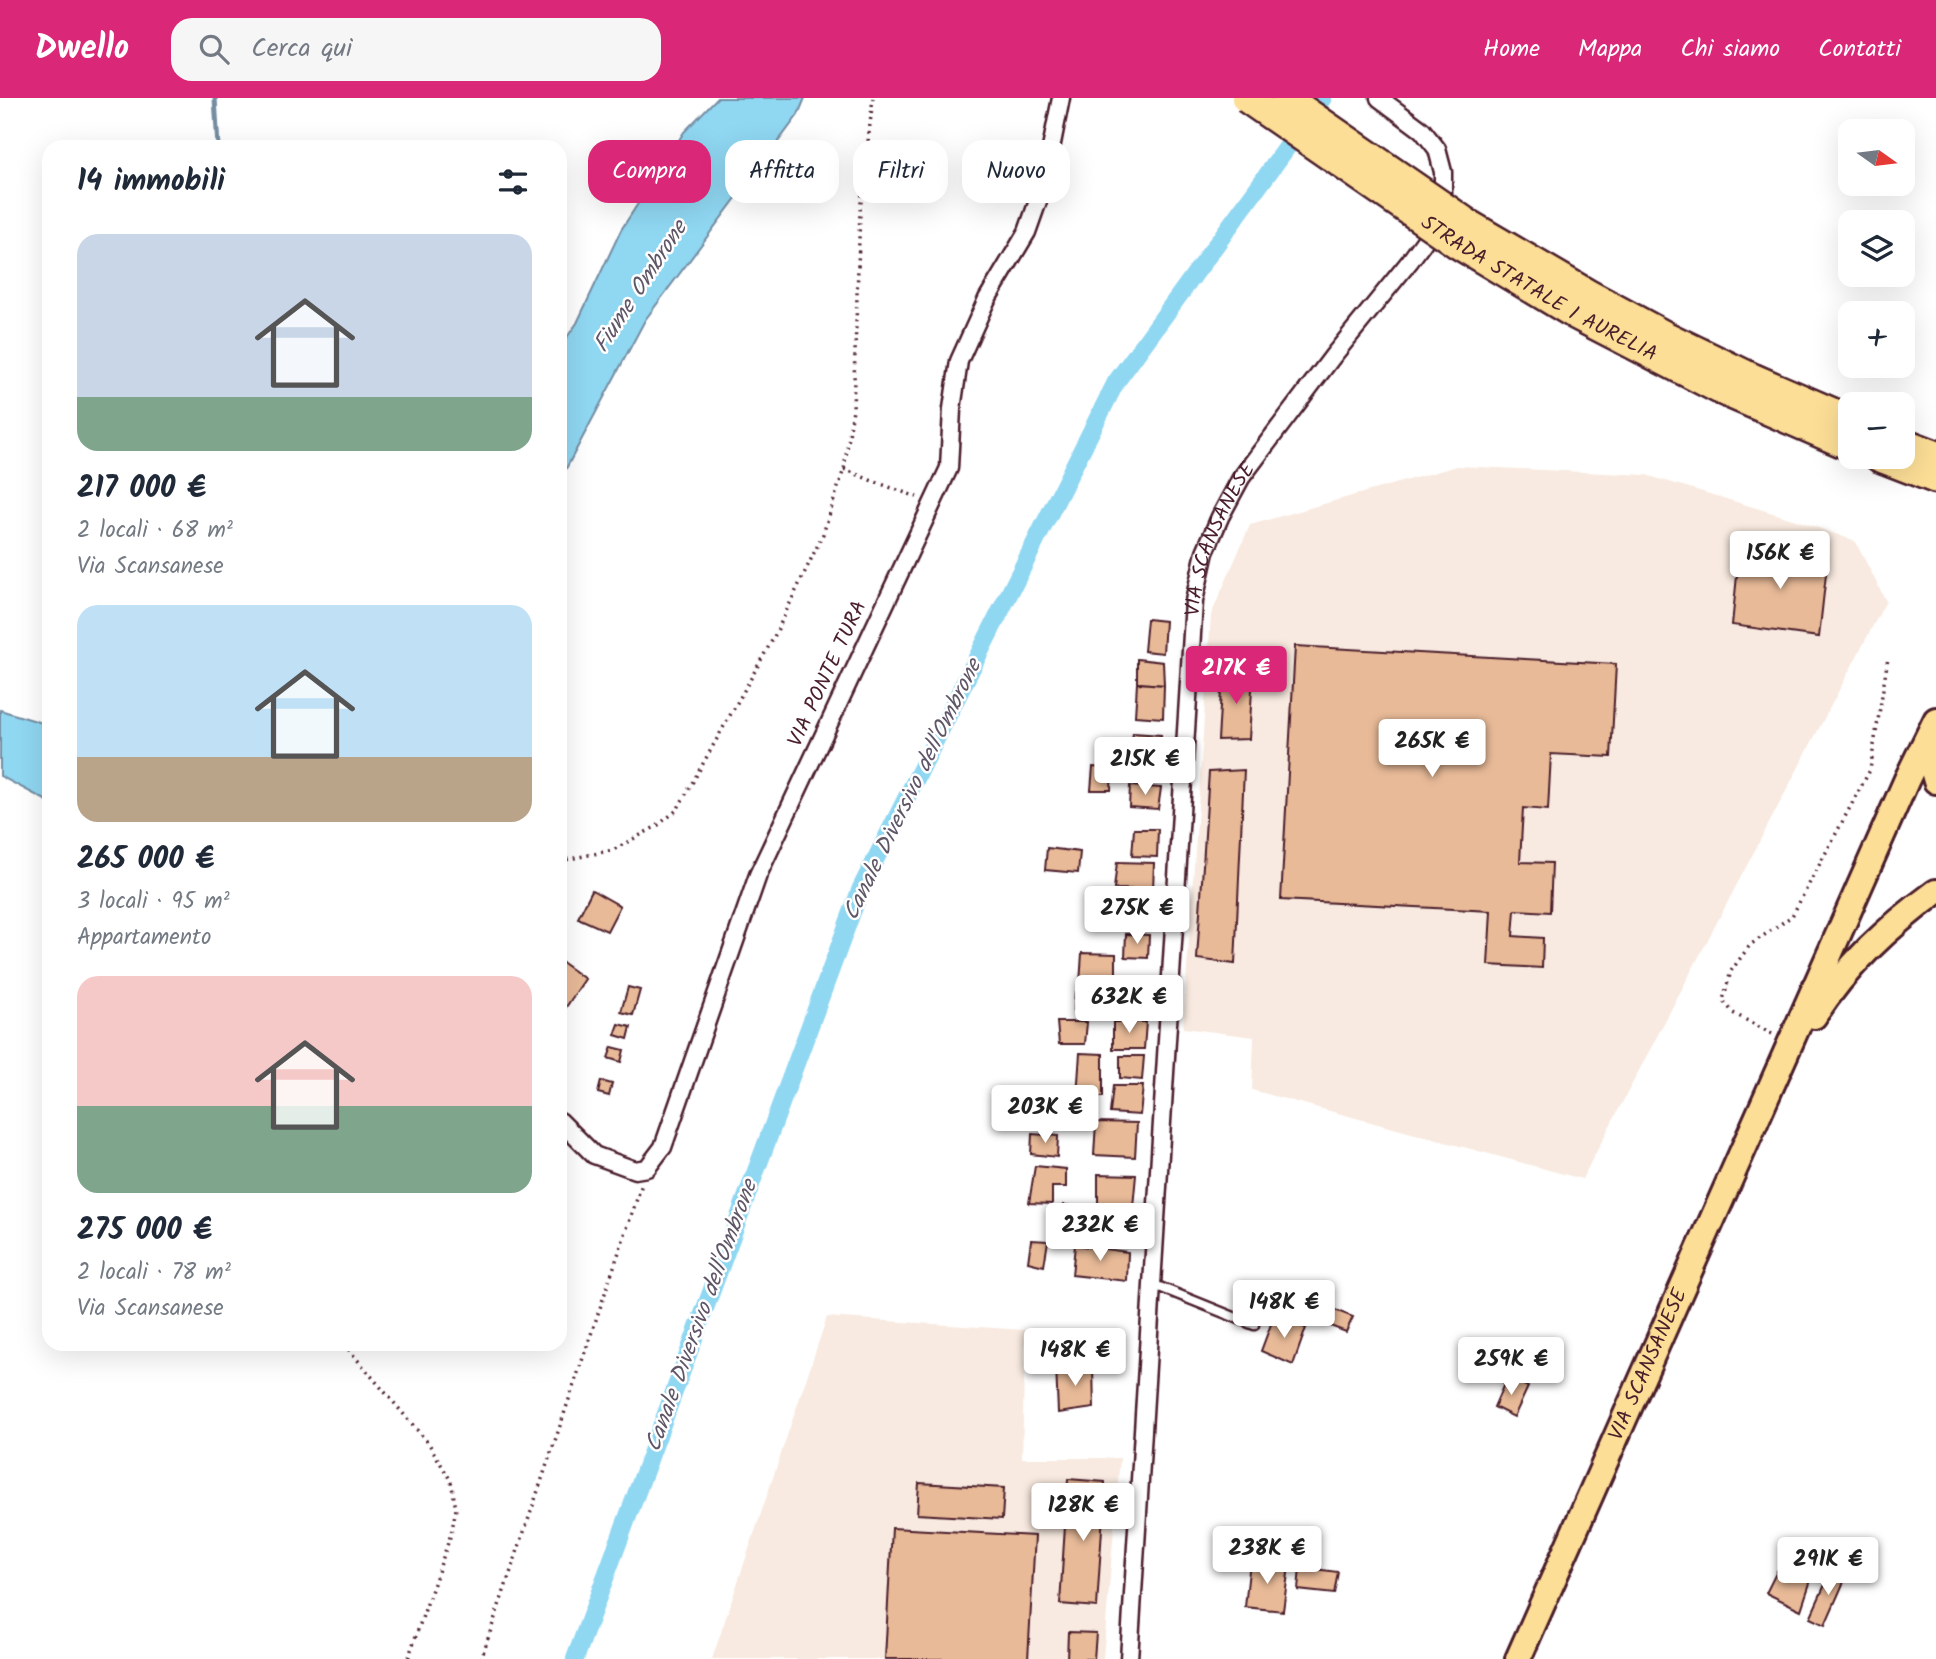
<!DOCTYPE html>
<html lang="it">
<head>
<meta charset="utf-8">
<style>
  :root { --surface:#fff; --page:#f6f6f7; --text:#1f2937; --muted:#747a83; --accent:#db2777 }
  body { margin:0; font-family:Kalam,sans-serif; background:var(--page); color:var(--text); height:100vh; display:flex; flex-direction:column; font-size:26px; white-space:nowrap }
  * { box-sizing:border-box; margin:0 }
  p { font-size:23px; color:var(--muted) }
  .icon { flex:none; width:38px; height:38px; fill:none; stroke:currentColor; stroke-width:2; stroke-linecap:round; stroke-linejoin:round }
  .map { position:relative; flex:1; overflow:hidden }
  .sheet { position:absolute; left:42px; top:42px; width:525px; height:1211px; display:flex; flex-direction:column; background:var(--surface); border-radius:21px; box-shadow:0 7px 28px #0002 }
  .sheet>* { flex:none }
  .guide { position:absolute; left:588px; top:42px; width:665px; height:63px; display:flex; gap:14px }
  .needle { width:46px; rotate:104deg }
  .buttons { position:absolute; left:1838px; top:21px; display:grid; gap:14px }
  .buttons a { display:grid; place-items:center; width:77px; height:77px; border-radius:14px; background:var(--surface); box-shadow:0 7px 28px #0002; font-size:35px }
  .price { position:absolute; translate:-50% -60px; padding:0 16px; border-radius:7px; background:#fff; color:#222; font-size:23px; line-height:46px; filter:drop-shadow(0 2px 4px #0008) }
  .price::after { content:''; position:absolute; left:50%; top:42px; width:21px; height:16px; margin-left:-10px; background:inherit; clip-path:polygon(0 0,100% 0,50% 100%) }
  .price.selected { background:var(--accent); color:#fff }
  ul { padding:0; list-style:none }
  li { display:grid; align-content:center; gap:14px; height:371px; padding:0 35px }
  li span { display:grid; place-items:center; height:217px; border-radius:21px; color:#555 }
  li>.icon { margin-inline-start:auto }
  span .icon { width:126px; height:126px; fill:#fffc; stroke-width:1 }
  li b { font-size:30px }
  h2 { display:flex; justify-content:space-between; align-items:center; height:84px; padding:0 35px; font-size:30px }
  .chip { padding:0 24px; border-radius:21px; background:var(--surface); box-shadow:0 7px 28px #0002; font-size:24px; line-height:63px }
  .chip.selected { background:var(--accent); color:#fff }
  header { display:flex; align-items:center; gap:42px; box-sizing:border-box; height:98px; padding:0 35px; background:var(--accent); color:#fff }
  header strong { font-size:33px }
  nav { display:flex; gap:38px; margin-inline-start:auto; font-size:24px }
  .search { width:490px; height:63px; background:var(--page); display:flex; align-items:center; gap:18px; box-sizing:border-box; padding:0 24px; border-radius:21px; color:var(--muted); font-size:26px }
  .map>svg:first-child { display:block }
  .built { fill:#f8eae0 }
  .water { fill:#90d7f2; stroke:#748da2; stroke-width:2 }
  .lines { fill:none; stroke-linecap:round; stroke-linejoin:round }
  .stream { stroke:#748da2; stroke-width:5 }
  .canal { stroke:#90d7f2; stroke-width:18 }
  .building { fill:#e8ba98; stroke:#4a1f2b; stroke-width:2 }
  .lane-casing { stroke:#4a1f2b; stroke-width:13 }
  .street-casing { stroke:#4a1f2b; stroke-width:21 }
  .primary-casing { stroke:#4a1f2b; stroke-width:30 }
  .highway-casing { stroke:#4a1f2b; stroke-width:33 }
  .path { stroke:#4a1f2b; stroke-width:3.5; stroke-dasharray:2 5; stroke-linecap:butt }
  .lane { stroke:#fff; stroke-width:8 }
  .street { stroke:#fff; stroke-width:16 }
  .primary { stroke:#fcde96; stroke-width:24 }
  .highway { stroke:#fcde96; stroke-width:28 }
  .highway-bridge-casing { stroke:#4a1f2b; stroke-width:33; stroke-linecap:butt }
  .highway-bridge { stroke:#fcde96; stroke-width:28 }
  .labels { text-anchor:middle; dominant-baseline:central; stroke-width:5; stroke-linejoin:round; paint-order:stroke }
  .street-label { font-size:21px; fill:#4a1f2b; stroke:#fff }
  .water-label { font-size:23px; font-style:italic; fill:#5f5667; stroke:#fff }
</style>
</head>
<body>
<header>
<strong>Dwello</strong>
<div class="search"><svg class="icon" aria-label="search" viewBox="0 0 24 24"><circle cx="10" cy="10" r="6"/><path d="M15 15l6 6"/></svg>Cerca qui</div>
<nav><a>Home</a><a>Mappa</a><a>Chi siamo</a><a>Contatti</a></nav>
</header>
<div class="map">
<svg width="1936" height="1561" viewBox="0 0 1936 1561">
  <rect width="100%" height="100%" fill="#fff"/>
  <filter id="ink" filterUnits="userSpaceOnUse"><feTurbulence type="fractalNoise" baseFrequency=".0143" numOctaves="2"/><feDisplacementMap in="SourceGraphic" scale="14" xChannelSelector="R" yChannelSelector="G"/><feConvolveMatrix kernelMatrix="1 2 1 2 8 2 1 2 1" color-interpolation-filters="sRGB"/></filter>
  <g filter="url(#ink)">
    <g class="built">
      <polygon points="1457,368 1646,377 1796,422 1855,443 1886,503 1582,1081 1252,992 1254,939 1183,930 1211,517 1250,427"/>
      <polygon points="827,1219 1025,1232 1022,1360 1120,1360 1103,1561 712,1561"/>
    </g>
    <g class="water">
      <polygon points="717,0 805,0 798,17 645,222 560,382 560,249 577,225 621,132 684,34"/>
      <polygon points="0,612 49,627 49,704 0,678"/>
    </g>
    <g class="lines">
      <polyline class="stream" points="215,0 218,49"/>
      <polyline class="canal" points="575,1561 861,790 1116,284 1323,0"/>
    </g>
    <g class="building">
      <polygon points="1740,448 1828,458 1819,539 1732,527"/>
      <polygon points="1147,521 1165,523 1163,555 1144,553"/>
      <polygon points="1295,548 1616,566 1611,659 1551,656 1548,712 1523,710 1520,764 1552,765 1550,814 1515,812 1513,838 1543,840 1542,870 1488,867 1491,813 1281,802"/>
      <polygon points="1137,561 1163,564 1164,587 1137,585"/>
      <polygon points="1253,575 1249,641 1218,642 1222,576"/>
      <polygon points="1137,585 1164,587 1163,620 1135,618"/>
      <polygon points="1133,635 1161,637 1159,675 1128,673"/>
      <polygon points="1093,669 1112,671 1111,692 1091,692"/>
      <polygon points="1244,672 1235,866 1197,861 1209,674"/>
      <polygon points="1130,688 1161,690 1158,711 1129,709"/>
      <polygon points="1134,731 1158,731 1157,759 1132,758"/>
      <polygon points="1047,750 1080,754 1078,775 1045,772"/>
      <polygon points="1117,764 1154,765 1153,792 1114,791"/>
      <polygon points="592,792 620,808 607,833 578,820"/>
      <polygon points="1126,799 1153,800 1151,829 1126,828"/>
      <polygon points="1126,836 1149,837 1148,860 1125,859"/>
      <polygon points="1082,855 1116,856 1116,884 1080,886"/>
      <polygon points="560,863 585,881 560,918"/>
      <polygon points="628,889 640,892 633,917 621,914"/>
      <polygon points="1128,891 1150,893 1148,916 1129,917"/>
      <polygon points="1075,895 1103,900 1102,914 1074,912"/>
      <polygon points="1057,924 1087,924 1085,946 1059,946"/>
      <polygon points="1113,924 1146,924 1144,951 1113,951"/>
      <polygon points="619,926 631,929 628,941 615,937"/>
      <polygon points="612,949 624,952 621,964 608,960"/>
      <polygon points="1080,955 1103,956 1103,999 1077,998"/>
      <polygon points="1120,958 1144,958 1142,982 1120,980"/>
      <polygon points="601,983 612,986 609,998 598,995"/>
      <polygon points="1113,988 1143,988 1140,1017 1110,1015"/>
      <polygon points="1096,1024 1137,1025 1135,1059 1094,1057"/>
      <polygon points="1032,1036 1058,1038 1057,1059 1031,1056"/>
      <polygon points="1035,1068 1066,1071 1066,1089 1052,1089 1052,1106 1029,1105"/>
      <polygon points="1098,1076 1136,1077 1133,1109 1098,1106"/>
      <polygon points="1064,1107 1081,1109 1077,1139 1060,1138"/>
      <polygon points="1101,1115 1133,1120 1127,1145 1100,1142"/>
      <polygon points="1031,1142 1048,1143 1044,1168 1028,1164"/>
      <polygon points="1075,1147 1128,1154 1127,1183 1072,1177"/>
      <polygon points="1307,1201 1353,1219 1346,1234 1298,1216"/>
      <polygon points="1274,1218 1306,1230 1293,1267 1261,1253"/>
      <polygon points="1056,1268 1093,1269 1094,1310 1058,1315"/>
      <polygon points="1507,1279 1528,1289 1514,1319 1494,1309"/>
      <polygon points="1068,1381 1105,1384 1097,1509 1060,1506"/>
      <polygon points="919,1385 1004,1390 1002,1421 917,1416"/>
      <polygon points="892,1430 1035,1438 1028,1561 885,1561"/>
      <polygon points="1833,1444 1856,1456 1848,1472 1825,1460"/>
      <polygon points="1786,1455 1815,1470 1801,1512 1766,1495"/>
      <polygon points="1250,1463 1289,1468 1283,1513 1245,1509"/>
      <polygon points="1300,1469 1338,1474 1334,1496 1298,1492"/>
      <polygon points="1832,1471 1846,1479 1825,1527 1810,1520"/>
      <polygon points="1068,1534 1096,1535 1094,1561 1067,1561"/>
    </g>
    <g class="lines">
      <g class="lane-casing">
        <polyline id="lane" points="1152,1186 1254,1227"/>
      </g>
      <g class="street-casing">
        <g id="street">
          <polyline points="560,1023 594,1057 635,1072 647,1070 663,1049 758,777 949,370 952,311 959,263 987,201 1027,134 1044,86 1061,0"/>
          <path id="s1" d="M1129,1561l65,-1058 11,-49 15,-35 21,-39 92,-122 77,-95 28,-39 5,-29v-21l-6,-23 -15,-19 -43,-32"/>
        </g>
      </g>
      <g class="primary-casing">
        <g id="primary">
          <polyline points="1932,637 1929,658 1936,683"/>
          <path d="M1814,918c33,-51 74,-89 122,-124"/>
          <path id="s2" d="M1518,1561l389,-880 29,-59"/>
        </g>
      </g>
      <g class="highway-casing">
        <g id="highway">
          <polyline points="1902,344 1936,357"/>
          <polyline points="1879,359 1936,381"/>
        </g>
      </g>
      <g class="path">
        <polyline points="844,371 870,382 917,399"/>
        <polyline points="560,763 613,752 657,728 677,712 774,539 823,436 844,371 853,311 860,113 873,0"/>
        <polyline points="1772,936 1733,915 1723,902 1731,873 1750,847 1792,818 1870,672 1888,560"/>
        <polyline points="344,1246 429,1346 451,1383 456,1411 451,1436 408,1561"/>
        <polyline points="481,1561 642,1086"/>
      </g>
      <use href="#lane" class="lane"/>
      <use href="#street" class="street"/>
      <use href="#primary" class="primary"/>
      <use href="#highway" class="highway"/>
      <g class="highway-bridge-casing">
        <g id="highway-bridge">
          <path id="s3" d="M1246,0l210,145 120,72 145,75 129,56"/>
          <polyline points="1286,0 1470,127 1588,196 1664,237 1753,280 1850,322"/>
        </g>
      </g>
      <use href="#highway-bridge" class="highway-bridge"/>
    </g>
  </g>
  <g class="labels">
    <g class="street-label">
      <text stroke="none"><textPath href="#s3" startOffset="350">STRADA STATALE 1 AURELIA</textPath></text>
      <text stroke="none"><textPath href="#s1" startOffset="1127">VIA SCANSANESE</textPath></text>
      <text transform="translate(828 576) rotate(-65)">VIA PONTE TURA</text>
      <text stroke="none"><textPath href="#s2" startOffset="322">VIA SCANSANESE</textPath></text>
    </g>
    <g class="water-label">
      <text transform="translate(641 189) rotate(-57)">Fiume Ombrone</text>
      <text transform="translate(913 692) rotate(-64)">Canale Diversivo dell'Ombrone</text>
      <text transform="translate(702 1218) rotate(-70)">Canale Diversivo dell'Ombrone</text>
    </g>
  </g>
</svg>
<div class="buttons">
<a><svg class="needle" viewBox="-14 -14 28 28"><path d="M0-13l5 13h-10z" fill="#e53935"/><path d="M0 13l5-13h-10z" fill="#747a83"/></svg></a>
<a><svg class="icon" aria-label="layers" viewBox="0 0 24 24"><path d="M12 4l9 5-9 5-9-5zM3 14l9 5 9-5"/></svg></a>
<a>+</a>
<a>−</a>
</div>
<b class="price" style="left:1780px;top:493px">156K €</b>
<b class="price selected" style="left:1236px;top:608px">217K €</b>
<b class="price" style="left:1432px;top:681px">265K €</b>
<b class="price" style="left:1145px;top:699px">215K €</b>
<b class="price" style="left:1137px;top:848px">275K €</b>
<b class="price" style="left:1129px;top:937px">632K €</b>
<b class="price" style="left:1045px;top:1047px">203K €</b>
<b class="price" style="left:1100px;top:1165px">232K €</b>
<b class="price" style="left:1284px;top:1242px">148K €</b>
<b class="price" style="left:1075px;top:1290px">148K €</b>
<b class="price" style="left:1511px;top:1299px">259K €</b>
<b class="price" style="left:1083px;top:1445px">128K €</b>
<b class="price" style="left:1267px;top:1488px">238K €</b>
<b class="price" style="left:1828px;top:1499px">291K €</b>
<div class="guide">
<a class="chip selected">Compra</a>
<a class="chip">Affitta</a>
<a class="chip">Filtri</a>
<a class="chip">Nuovo</a>
</div>
<section class="sheet">
<h2>14 immobili<svg class="icon" aria-label="filters" viewBox="0 0 24 24"><path d="M4 7h16M4 17h16"/><circle cx="9" cy="7" r="2"/><circle cx="15" cy="17" r="2"/></svg></h2>
<ul>
<li><span style="background:linear-gradient(#c9d6e8 75%,#7fa58c 0)"><svg class="icon" aria-label="home" viewBox="0 0 24 24"><path d="M3 11l9-7 9 7M6 9v11h12V9"/></svg></span><div><b>217 000 €</b><p>2 locali · 68 m²</p><p>Via Scansanese</p></div></li>
<li><span style="background:linear-gradient(#bfe0f5 70%,#b9a48a 0)"><svg class="icon" aria-label="home" viewBox="0 0 24 24"><path d="M3 11l9-7 9 7M6 9v11h12V9"/></svg></span><div><b>265 000 €</b><p>3 locali · 95 m²</p><p>Appartamento</p></div></li>
<li><span style="background:linear-gradient(#f6c9c9 60%,#7fa58c 0)"><svg class="icon" aria-label="home" viewBox="0 0 24 24"><path d="M3 11l9-7 9 7M6 9v11h12V9"/></svg></span><div><b>275 000 €</b><p>2 locali · 78 m²</p><p>Via Scansanese</p></div></li>
</ul>
</section>
</div>
</body>
</html>
